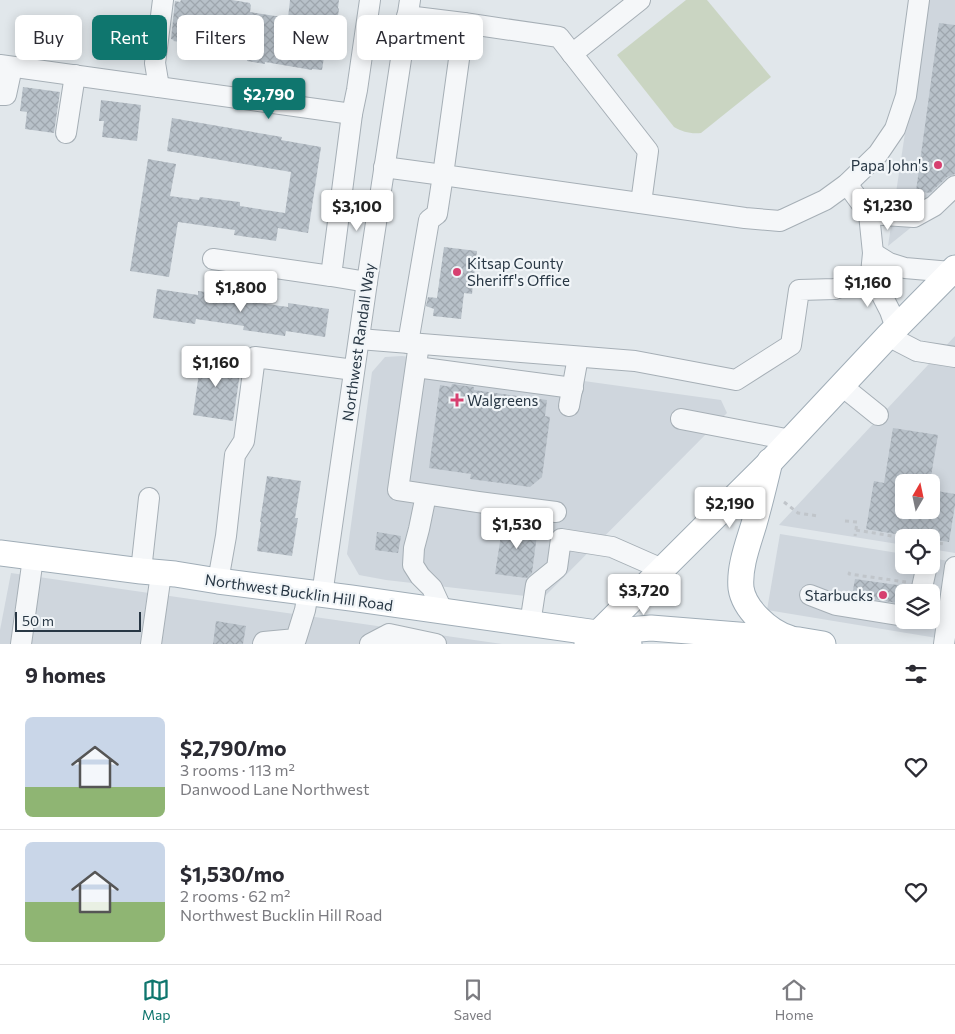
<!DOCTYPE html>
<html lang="en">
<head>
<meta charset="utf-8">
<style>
  :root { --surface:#fff; --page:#f7f7f7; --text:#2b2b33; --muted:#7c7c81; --line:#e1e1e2; --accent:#0f766e }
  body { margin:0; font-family:Commissioner,sans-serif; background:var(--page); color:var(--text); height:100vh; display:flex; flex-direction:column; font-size:19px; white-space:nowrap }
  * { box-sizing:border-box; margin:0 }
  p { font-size:16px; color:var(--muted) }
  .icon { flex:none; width:28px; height:28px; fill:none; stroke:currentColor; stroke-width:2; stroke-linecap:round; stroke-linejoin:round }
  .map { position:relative; height:644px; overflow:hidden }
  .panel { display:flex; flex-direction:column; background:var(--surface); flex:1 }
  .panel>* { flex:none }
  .guide { position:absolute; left:15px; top:15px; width:500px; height:45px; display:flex; gap:10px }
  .needle { width:32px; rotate:9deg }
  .buttons { position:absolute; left:895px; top:474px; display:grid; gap:10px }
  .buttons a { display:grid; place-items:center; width:45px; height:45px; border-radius:8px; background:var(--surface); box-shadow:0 2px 12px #0003; font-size:25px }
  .scale { position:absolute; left:15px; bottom:12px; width:126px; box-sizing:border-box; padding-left:5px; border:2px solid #283744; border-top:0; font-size:14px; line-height:18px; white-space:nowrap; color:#283744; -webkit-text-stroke:4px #f1f5f8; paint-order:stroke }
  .price { position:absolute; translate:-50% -42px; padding:0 11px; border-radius:5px; background:#fff; color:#222; font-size:16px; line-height:32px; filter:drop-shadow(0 1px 2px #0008) }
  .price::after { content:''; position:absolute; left:50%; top:30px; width:15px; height:11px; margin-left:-8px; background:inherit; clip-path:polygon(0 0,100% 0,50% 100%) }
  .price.active { background:var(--accent); color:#fff }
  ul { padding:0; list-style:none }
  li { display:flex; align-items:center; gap:15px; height:125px; padding:0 25px }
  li+li { border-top:1px solid var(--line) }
  li span { display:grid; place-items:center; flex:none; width:140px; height:100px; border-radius:8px; color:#555 }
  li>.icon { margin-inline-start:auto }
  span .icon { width:60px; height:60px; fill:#fffc; stroke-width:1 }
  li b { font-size:21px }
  h2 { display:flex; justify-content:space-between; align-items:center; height:60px; padding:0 25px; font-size:21px }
  .pill { padding:0 18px; border-radius:8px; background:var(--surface); box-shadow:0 2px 12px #0003; font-size:18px; line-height:45px }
  .pill.active { background:var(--accent); color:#fff }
  .dock { display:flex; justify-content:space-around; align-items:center; height:70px; border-top:1px solid var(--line); background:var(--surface); font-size:14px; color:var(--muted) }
  .dock a { display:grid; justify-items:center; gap:2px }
  .dock .active { color:var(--accent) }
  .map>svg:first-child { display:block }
  .built { fill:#cfd6dd; fill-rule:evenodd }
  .grass { fill:#cad5c2 }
  .building { fill:url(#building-cross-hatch) }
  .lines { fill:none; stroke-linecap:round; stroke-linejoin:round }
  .minor-casing { stroke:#a6afb6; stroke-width:22 }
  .major-casing { stroke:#a0adb7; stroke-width:27 }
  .path { stroke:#c0c5ca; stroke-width:3; stroke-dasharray:4 4; stroke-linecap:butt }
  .minor { stroke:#f5f7f9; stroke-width:20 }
  .major { stroke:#fff; stroke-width:25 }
  .poi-dot { fill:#d74070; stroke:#f1f5f8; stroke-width:2 }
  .labels { text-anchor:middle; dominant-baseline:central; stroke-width:4.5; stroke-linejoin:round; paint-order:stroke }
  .poi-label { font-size:15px; fill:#283744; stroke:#f1f5f8; text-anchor:end }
  .street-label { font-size:15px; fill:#283744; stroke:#f1f5f8 }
</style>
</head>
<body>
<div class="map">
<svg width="955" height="644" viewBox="0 0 955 644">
  <defs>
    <pattern id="building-cross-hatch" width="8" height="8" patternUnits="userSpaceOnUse" patternTransform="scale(1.25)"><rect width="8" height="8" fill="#b8c1c9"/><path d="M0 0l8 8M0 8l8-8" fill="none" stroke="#9ea6ae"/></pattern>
  </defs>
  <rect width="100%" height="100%" fill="#e1e7eb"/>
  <g class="built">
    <polygon points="925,0 955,0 955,192 888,246"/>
    <path d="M955,336v217l-24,-4v-11h-27v7l-125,-20zM904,482h27v28h-27z"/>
    <polygon points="402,356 721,400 727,413 543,598 386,580 359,575 347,554 372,372 385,357"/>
    <path d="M780,534l124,20v11h27v-7l24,4v79l-188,-31zM904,592h27v28h-27z"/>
    <polygon points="11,573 502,644 0,644 0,630"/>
  </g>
  <path class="grass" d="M686,0h21l64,77 -70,56c-11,1 -18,-1 -27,-6l-57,-72z"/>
  <g class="building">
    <polygon points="181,0 232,0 250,3 250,4 251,5 250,12 288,18 290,0 339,0 338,8 339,9 333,50 332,50 332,52 325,51 322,70 312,69 312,70 265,62 265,64 247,61 247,60 238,58 239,50 173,41 174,40 171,39 175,1 180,2"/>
    <polygon points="939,23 955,25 955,174 952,175 947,177 930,193 916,191"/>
    <polygon points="23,87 60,92 54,133 25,129 27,112 20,111"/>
    <polygon points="101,100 141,105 137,141 102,137 104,121 99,121"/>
    <polygon points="172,118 282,137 281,140 321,147 308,233 278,228 276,241 234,235 235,230 178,222 169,277 130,271 148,159 176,164 170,196 199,200 200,197 240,202 240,206 285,213 291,172 167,151"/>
    <polygon points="444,247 477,251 472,294 464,293 461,319 433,316 434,309 426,306 428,297 437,298"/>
    <polygon points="157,289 198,295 198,291 239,296 238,300 288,307 288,303 329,309 325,337 286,331 285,336 243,330 244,326 196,319 195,324 153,318"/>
    <polygon points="202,352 233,356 231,372 240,373 233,421 193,415"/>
    <polygon points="452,384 474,387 474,390 547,400 545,416 550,417 542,477 530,487 470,479 471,474 429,468 440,385 451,387"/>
    <polygon points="893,428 938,435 930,482 904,482 904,510 931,510 931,490 955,494 955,505 949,542 931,539 931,538 919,538 866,529 874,481 884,483"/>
    <polygon points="267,476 301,481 295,518 298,518 292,556 257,551 261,522 260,522"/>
    <polygon points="503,522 538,527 532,573 527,578 495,574"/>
    <polygon points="377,532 401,536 398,553 375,550"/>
    <polygon points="855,579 904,586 904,604 852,596"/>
    <polygon points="216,621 246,626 243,644 213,644"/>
  </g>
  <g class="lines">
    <g class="minor-casing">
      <g id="minor">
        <polyline points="407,16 464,23 559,37 648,151 641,203"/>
        <polyline points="464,23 443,175 745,218 780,221 825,200 847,184 878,154 895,129 906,96 919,0"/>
        <polyline points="572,54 640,0"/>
        <polyline points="0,65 352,114 331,276 367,282"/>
        <polyline points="159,87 155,63 163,0"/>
        <polyline points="0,95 6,95 12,67"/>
        <polyline points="352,114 357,90 370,0"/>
        <polyline points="66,133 75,75"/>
        <polyline points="384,167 443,175 437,214 429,220 408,343"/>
        <polyline points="847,184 869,214 873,253 871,274 890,311 896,328"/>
        <polyline points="869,214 914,217 934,206 955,186"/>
        <polyline points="873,253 889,263 905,268 951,272"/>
        <polyline points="213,259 331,276"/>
        <polyline points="888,336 917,351 955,357"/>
        <polyline points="359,339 635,361 736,380 791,345 799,290 835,289 860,280 871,274"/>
        <polyline points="419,344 398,490 478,502 556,512"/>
        <polyline points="416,367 573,388"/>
        <polyline points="842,386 878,415"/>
        <polyline points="569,406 578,357"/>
        <polyline points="681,419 791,440"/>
        <polyline points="426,495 419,529 414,548 413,565 420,576 432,588 443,612"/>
        <polyline points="141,571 149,498"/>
        <polyline points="218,581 226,536 235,455 244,441 255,357 354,370"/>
        <polyline points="921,592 927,565"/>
        <polyline points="322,595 367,282 410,0"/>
        <polyline points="810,595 836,605 904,616"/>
        <polyline points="530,624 536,585 557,568 561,539 612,547 662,569"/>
        <polyline points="21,644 33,558"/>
        <polyline points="151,644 161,574"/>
        <polyline points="263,644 264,642 296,639 305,610 308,593"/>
        <polyline points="370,644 389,634 436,644"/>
        <polyline points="944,644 955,567"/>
      </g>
    </g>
    <g class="major-casing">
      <g id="major">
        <path d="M770,461c-5,21 -10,42 -16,63 -6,20 -15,43 -13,64 3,21 28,44 48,50"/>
        <polyline points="0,553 141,571 175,574 218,581 351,598 597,633 629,644"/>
        <polyline points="605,632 651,628 799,640 823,644"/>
        <polyline points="587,644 771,461 888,336 955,268"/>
      </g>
    </g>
    <g class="path">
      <polyline points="784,502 798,513 818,516"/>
      <polyline points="845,521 857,522 855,536"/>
      <polyline points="856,530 904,538"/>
      <polyline points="931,542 944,544"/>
      <polyline points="850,572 849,574 906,582"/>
    </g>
    <use href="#minor" class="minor"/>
    <use href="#major" class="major"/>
  </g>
  <g class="poi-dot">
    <circle cx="938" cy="165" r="5"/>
    <circle cx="457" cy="272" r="5"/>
    <path d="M454.5 392.5h5v5h5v5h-5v5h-5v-5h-5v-5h5z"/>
    <circle cx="883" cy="595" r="5"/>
  </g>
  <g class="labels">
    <g class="poi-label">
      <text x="928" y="165">Papa John's</text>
      <text x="467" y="263" text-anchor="start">Kitsap County<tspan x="467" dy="17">Sheriff's Office</tspan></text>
      <text x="467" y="400" text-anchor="start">Walgreens</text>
      <text x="873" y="595">Starbucks</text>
    </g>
    <g class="street-label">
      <text transform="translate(358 342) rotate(-82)">Northwest Randall Way</text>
      <text transform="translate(299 592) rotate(8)">Northwest Bucklin Hill Road</text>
    </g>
  </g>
</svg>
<div class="buttons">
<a><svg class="needle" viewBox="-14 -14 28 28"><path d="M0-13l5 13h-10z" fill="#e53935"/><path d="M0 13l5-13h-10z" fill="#7c7c81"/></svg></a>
<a><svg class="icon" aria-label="locate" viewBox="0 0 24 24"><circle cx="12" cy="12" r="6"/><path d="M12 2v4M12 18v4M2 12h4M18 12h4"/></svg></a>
<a><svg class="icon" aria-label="layers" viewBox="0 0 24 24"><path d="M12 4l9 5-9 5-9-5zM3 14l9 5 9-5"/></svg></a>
</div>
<div class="scale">50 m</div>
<b class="price active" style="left:269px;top:120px">$2,790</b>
<b class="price" style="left:888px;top:231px">$1,230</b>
<b class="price" style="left:357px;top:232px">$3,100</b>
<b class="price" style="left:868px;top:308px">$1,160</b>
<b class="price" style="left:241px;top:313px">$1,800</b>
<b class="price" style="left:216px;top:388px">$1,160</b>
<b class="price" style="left:730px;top:529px">$2,190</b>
<b class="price" style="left:517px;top:550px">$1,530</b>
<b class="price" style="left:644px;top:616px">$3,720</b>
<div class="guide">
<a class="pill">Buy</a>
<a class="pill active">Rent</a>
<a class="pill">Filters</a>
<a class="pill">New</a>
<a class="pill">Apartment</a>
</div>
</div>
<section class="panel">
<h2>9 homes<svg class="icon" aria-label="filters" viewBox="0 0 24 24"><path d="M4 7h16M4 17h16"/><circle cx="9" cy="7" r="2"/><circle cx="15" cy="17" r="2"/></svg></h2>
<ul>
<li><span style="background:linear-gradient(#c9d6e8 70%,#8fb573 0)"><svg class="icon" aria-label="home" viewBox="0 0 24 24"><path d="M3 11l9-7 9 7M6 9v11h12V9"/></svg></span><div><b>$2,790/mo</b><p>3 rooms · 113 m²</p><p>Danwood Lane Northwest</p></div><svg class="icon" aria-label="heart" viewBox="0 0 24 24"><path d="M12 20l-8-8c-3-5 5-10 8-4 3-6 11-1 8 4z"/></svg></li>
<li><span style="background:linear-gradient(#c9d6e8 60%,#8fb573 0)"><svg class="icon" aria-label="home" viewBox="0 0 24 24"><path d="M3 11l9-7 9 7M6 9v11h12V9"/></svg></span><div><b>$1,530/mo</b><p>2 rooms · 62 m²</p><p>Northwest Bucklin Hill Road</p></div><svg class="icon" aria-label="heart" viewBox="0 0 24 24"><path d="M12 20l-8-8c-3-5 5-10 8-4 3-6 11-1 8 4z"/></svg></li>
</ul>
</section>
<nav class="dock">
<a class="active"><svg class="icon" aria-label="map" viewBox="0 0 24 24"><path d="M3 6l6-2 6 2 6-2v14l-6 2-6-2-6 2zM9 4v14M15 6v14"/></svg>Map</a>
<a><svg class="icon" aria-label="saved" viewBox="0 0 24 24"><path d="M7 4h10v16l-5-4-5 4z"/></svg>Saved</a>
<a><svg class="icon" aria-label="home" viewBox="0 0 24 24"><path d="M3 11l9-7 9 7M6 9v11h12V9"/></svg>Home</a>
</nav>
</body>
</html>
